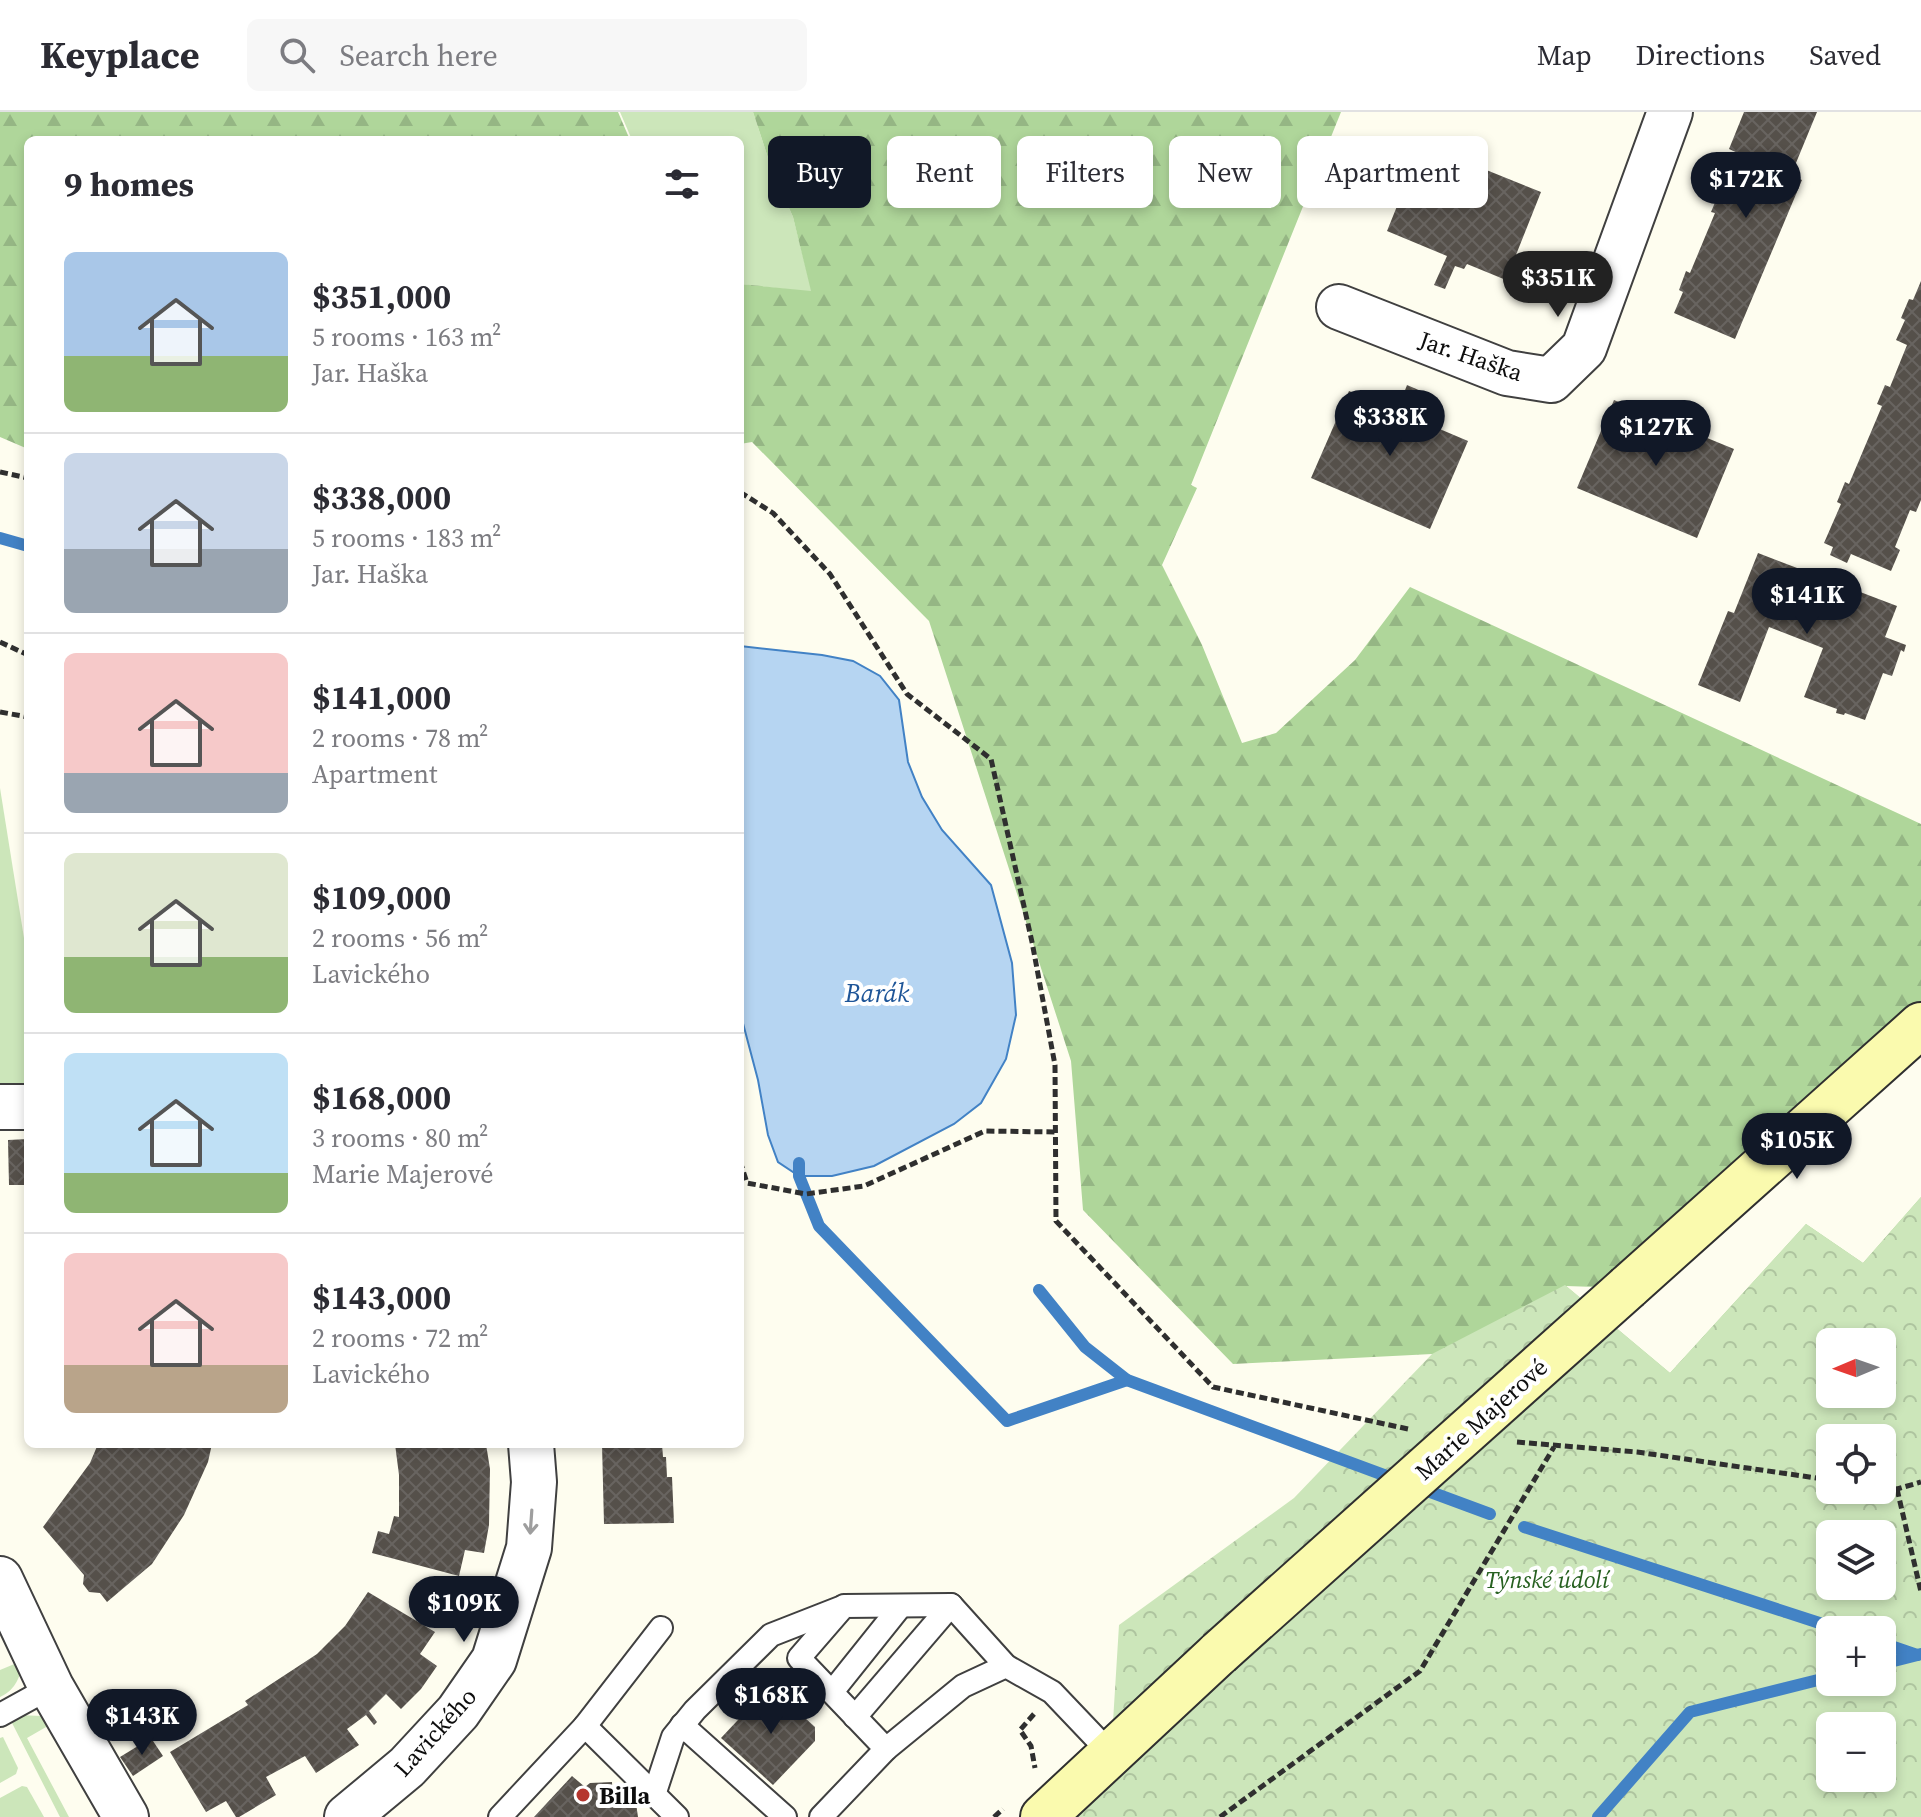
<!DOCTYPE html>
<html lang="en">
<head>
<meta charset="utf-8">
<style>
  :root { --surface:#fff; --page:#f7f7f7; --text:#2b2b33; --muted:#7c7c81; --line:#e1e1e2; --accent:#111827 }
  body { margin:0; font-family:"Source Serif 4",serif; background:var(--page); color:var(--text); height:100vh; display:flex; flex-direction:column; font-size:30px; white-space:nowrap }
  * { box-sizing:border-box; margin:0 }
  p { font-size:26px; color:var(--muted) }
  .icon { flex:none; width:44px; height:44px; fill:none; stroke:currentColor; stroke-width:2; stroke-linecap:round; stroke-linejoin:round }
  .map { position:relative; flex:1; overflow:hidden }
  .drawer { position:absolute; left:24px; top:24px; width:720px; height:1312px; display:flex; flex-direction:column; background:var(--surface); border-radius:12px; box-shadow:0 4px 12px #0003 }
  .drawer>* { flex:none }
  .hud { position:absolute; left:768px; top:24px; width:760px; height:72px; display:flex; gap:16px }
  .needle { width:52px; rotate:268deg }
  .buttons { position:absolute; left:1816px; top:1216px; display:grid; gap:16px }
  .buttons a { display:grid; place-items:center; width:80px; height:80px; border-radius:12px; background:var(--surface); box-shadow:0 4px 12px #0003; font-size:40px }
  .price { position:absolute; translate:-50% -68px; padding:0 18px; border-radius:28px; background:var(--accent); color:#fff; font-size:26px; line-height:52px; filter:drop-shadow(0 2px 4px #0008) }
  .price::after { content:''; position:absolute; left:50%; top:48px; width:24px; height:18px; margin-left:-12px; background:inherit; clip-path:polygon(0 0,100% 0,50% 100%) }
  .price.active { background:#222; color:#fff }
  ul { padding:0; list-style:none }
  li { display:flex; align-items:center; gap:24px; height:200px; padding:0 40px }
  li+li { border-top:2px solid var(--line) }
  li span { display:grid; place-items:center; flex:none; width:224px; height:160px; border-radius:12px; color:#555 }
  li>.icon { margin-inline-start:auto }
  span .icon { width:96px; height:96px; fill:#fffc; stroke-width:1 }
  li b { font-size:34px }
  h2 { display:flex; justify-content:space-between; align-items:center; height:96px; padding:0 40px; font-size:34px }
  .pill { padding:0 28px; border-radius:12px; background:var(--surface); box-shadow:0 4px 12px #0003; font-size:28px; line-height:72px }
  .pill.active { background:var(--accent); color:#fff }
  header { display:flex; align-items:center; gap:48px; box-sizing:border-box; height:112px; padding:0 40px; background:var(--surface); border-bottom:2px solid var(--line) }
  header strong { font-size:38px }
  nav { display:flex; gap:44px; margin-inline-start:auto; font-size:28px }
  .search { width:560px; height:72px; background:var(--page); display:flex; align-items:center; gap:20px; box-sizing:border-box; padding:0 28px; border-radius:12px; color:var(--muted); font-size:30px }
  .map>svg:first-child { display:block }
  .grass { fill:#cce6ba }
  .forest { fill:url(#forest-firs); fill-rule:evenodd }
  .park { fill:url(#park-crowns); fill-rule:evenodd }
  .water { fill:#b6d5f2; stroke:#4282c5; stroke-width:2 }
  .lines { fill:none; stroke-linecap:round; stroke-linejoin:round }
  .stream { stroke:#4282c5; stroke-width:12 }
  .building { fill:url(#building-cross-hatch) }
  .lane-casing { stroke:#404040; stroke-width:26 }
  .street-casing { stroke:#404040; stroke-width:48 }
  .secondary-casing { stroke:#2f2f2f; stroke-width:48 }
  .path { stroke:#2f2f2f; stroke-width:5; stroke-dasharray:8 4; stroke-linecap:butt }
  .lane { stroke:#fff; stroke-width:22 }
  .street { stroke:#fff; stroke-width:44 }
  .secondary { stroke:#fafaae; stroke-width:44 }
  .secondary-bridge-casing { stroke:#2f2f2f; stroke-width:48; stroke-linecap:butt }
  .secondary-bridge { stroke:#fafaae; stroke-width:44 }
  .oneway { stroke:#9e9e9e }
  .poi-dot { fill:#b5362e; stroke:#fff; stroke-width:3 }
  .labels { text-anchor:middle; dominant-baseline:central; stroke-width:8; stroke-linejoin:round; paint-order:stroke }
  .street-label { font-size:24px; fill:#0d0d0d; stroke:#fff }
  .park-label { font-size:24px; font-style:italic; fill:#276121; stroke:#fff }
  .poi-label { font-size:24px; font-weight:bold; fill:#0d0d0d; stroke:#fff; text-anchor:start }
  .water-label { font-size:26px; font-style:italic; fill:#1e5598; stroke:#fff }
</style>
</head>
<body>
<header>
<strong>Keyplace</strong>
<div class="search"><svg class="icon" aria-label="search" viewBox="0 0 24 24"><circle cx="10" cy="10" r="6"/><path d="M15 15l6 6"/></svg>Search here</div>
<nav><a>Map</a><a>Directions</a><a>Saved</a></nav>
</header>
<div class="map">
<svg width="1921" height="1705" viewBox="0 0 1921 1705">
  <defs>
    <pattern id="forest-firs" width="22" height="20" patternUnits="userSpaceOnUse" patternTransform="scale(2)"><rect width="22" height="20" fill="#afd69a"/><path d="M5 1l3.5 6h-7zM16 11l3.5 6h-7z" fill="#95b684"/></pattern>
    <pattern id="park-crowns" width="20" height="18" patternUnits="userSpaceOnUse" patternTransform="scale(2)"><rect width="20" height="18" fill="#cce6ba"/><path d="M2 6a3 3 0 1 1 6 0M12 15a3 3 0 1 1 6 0" fill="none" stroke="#aec49f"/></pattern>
    <pattern id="building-cross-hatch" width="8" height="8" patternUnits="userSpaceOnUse" patternTransform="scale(2)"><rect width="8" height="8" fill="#55504a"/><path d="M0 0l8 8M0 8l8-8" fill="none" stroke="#686460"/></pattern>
  </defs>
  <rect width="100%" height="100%" fill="#fefdef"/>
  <g class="grass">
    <polygon points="620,0 753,0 771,55 793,105 812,180 740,172 740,28 632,28"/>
    <polygon points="0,676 28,851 28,974 0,975"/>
    <path d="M24,1548c-4,16 -8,30 -24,37v-27z"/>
    <polygon points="19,1603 41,1604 53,1611 27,1626 69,1705 60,1705 10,1607"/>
    <polygon points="3,1625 18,1656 16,1662 0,1671 0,1626"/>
    <polygon points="22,1674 27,1675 44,1705 0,1705 0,1686"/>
  </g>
  <g class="forest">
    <polygon points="0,0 618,0 630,28 28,28 28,337 0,325"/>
    <path d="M753,0h588l-150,373 6,3 -35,77 40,80 40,98 34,-10 79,-73 55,-73 511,237v201l-325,262 -30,-1 104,87 136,-149 57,39 58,-66 -39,241h-52l-294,20 -104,-104 -199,10 -150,-154 -12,-149 -142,-440 -177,-179 -12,2v-160l71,7 -18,-74 -22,-50zM1830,1230h52v52h-52z"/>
  </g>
  <path class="park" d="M1921,1085v620h-878l68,-63 8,-129 175,-127 138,-144 133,-69 105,88 136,-149 57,39zM1830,1230h52v52h-52zM1830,1326h52v52h-52zM1830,1422h52v52h-52zM1830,1518h52v52h-52zM1830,1614h52v52h-52z"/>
  <polygon class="water" points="740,534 822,543 853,549 880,564 899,588 908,650 922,685 942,718 991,773 1012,851 1016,903 1006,947 981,991 954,1012 874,1054 832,1064 799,1064 778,1050 768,1023 758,968 740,900"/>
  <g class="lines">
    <g class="stream">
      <polyline points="0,426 28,434"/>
      <polyline points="799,1051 799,1064 819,1114 1007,1309 1127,1268"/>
      <polyline points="1039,1178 1085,1235 1127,1268 1400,1369"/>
      <polyline points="1417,1375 1490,1402"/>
      <polyline points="1524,1415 1841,1518"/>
      <polyline points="1882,1531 1917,1543"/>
      <polyline points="1882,1552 1921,1542"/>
      <polyline points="1598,1705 1690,1600 1830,1565"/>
    </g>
  </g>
  <g class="building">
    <polygon points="1744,0 1817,0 1791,63 1802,68 1735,227 1674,201 1683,180 1679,178 1686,159 1690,161 1715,101 1711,100 1719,81 1723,83 1740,42 1729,37"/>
    <polygon points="1422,32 1541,80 1506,168 1467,152 1464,157 1455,154 1445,177 1434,173 1447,144 1387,119"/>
    <polygon points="1921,169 1921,388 1916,400 1910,398 1895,435 1900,438 1891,459 1851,442 1847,451 1830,443 1833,435 1824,431 1841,392 1837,390 1845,370 1849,372 1882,294 1877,292 1885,273 1890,275 1907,233 1896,228 1905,208 1901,206 1909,187 1913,188"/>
    <polygon points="1407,273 1421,279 1409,304 1468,329 1430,417 1311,366 1349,279 1391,295 1393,291 1399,294"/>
    <polygon points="1614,288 1654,305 1656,300 1664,303 1671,289 1681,294 1673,312 1734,337 1697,426 1577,376"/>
    <polygon points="1758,441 1897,494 1885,525 1906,533 1904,540 1901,538 1892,564 1883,561 1865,608 1845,601 1844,603 1836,601 1837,597 1804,585 1823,536 1769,515 1740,590 1698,573 1728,499 1734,501"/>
    <polygon points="28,1027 28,1073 9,1073 8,1028"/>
    <polygon points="98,1332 212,1332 208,1350 184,1403 152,1452 107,1490 100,1481 89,1480 83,1472 84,1463 43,1415 90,1351"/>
    <polygon points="395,1332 486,1332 490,1357 489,1413 484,1441 465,1438 459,1464 372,1441 378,1419 389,1422 394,1404 399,1405 399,1363"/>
    <polygon points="602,1332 662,1332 663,1345 666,1345 667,1365 672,1365 674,1411 604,1412"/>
    <polygon points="368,1480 435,1520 420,1542 437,1554 421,1577 401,1597 386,1582 369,1599 377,1610 374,1613 366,1603 347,1617 359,1633 316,1661 305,1644 266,1665 276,1683 239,1705 236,1705 226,1689 206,1700 170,1640 248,1593 245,1589 317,1542 345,1514"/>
    <polygon points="770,1574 815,1615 815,1629 773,1673 721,1626"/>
    <polygon points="151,1626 163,1644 133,1664 120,1645"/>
    <polygon points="572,1664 585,1675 590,1671 612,1670 613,1693 636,1691 638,1705 534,1705"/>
  </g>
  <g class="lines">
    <g class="lane-casing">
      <g id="lane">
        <polyline points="832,1580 900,1495"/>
        <polyline points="0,1603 51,1575"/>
        <polyline points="855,1605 951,1493"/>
        <polyline points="682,1613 785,1705"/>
        <polyline points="585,1614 677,1705"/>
        <polyline points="886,1637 799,1546 844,1494 951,1493 1006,1554"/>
        <polyline points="654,1683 673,1625 695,1598 771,1523 840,1496"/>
        <polyline points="500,1705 585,1614 661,1516"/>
        <polyline points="821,1705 886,1637 963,1574 1006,1554 1052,1580 1111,1642"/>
      </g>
    </g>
    <g class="street-casing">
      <g id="street">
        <polyline points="1339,195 1507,261 1551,268 1584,236 1670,0"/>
        <polyline points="0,995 28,995"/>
        <polyline points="0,1467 51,1575 126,1705"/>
        <polyline points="347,1705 407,1655 458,1600 494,1548 529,1436 534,1370 531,1332"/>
      </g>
    </g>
    <g class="secondary-casing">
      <g id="secondary">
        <polyline points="1628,1175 1921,913"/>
        <polyline points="1043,1705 1219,1541"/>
      </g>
    </g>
    <g class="path">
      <polyline points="0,360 28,366"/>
      <polyline points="740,380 773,401 830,462 907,582 991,647 1032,830 1055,953 1056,1109 1213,1275 1408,1317"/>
      <polyline points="0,530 28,543"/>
      <polyline points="0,600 28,605"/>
      <polyline points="740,1049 747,1071 806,1082 864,1074 985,1019 1056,1020"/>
      <polyline points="1517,1330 1637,1340 1830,1368"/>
      <polyline points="1882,1375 1897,1377 1921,1370"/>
      <polyline points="1897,1377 1921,1480"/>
      <polyline points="1034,1602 1020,1618 1031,1634 1035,1656"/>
      <polyline points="994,1705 1003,1697"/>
      <polyline points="1220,1705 1420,1559 1554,1335"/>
    </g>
    <use href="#lane" class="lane"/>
    <use href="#street" class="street"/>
    <use href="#secondary" class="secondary"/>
    <g class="secondary-bridge-casing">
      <polyline id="secondary-bridge" points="1219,1541 1628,1175"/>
    </g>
    <use href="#secondary-bridge" class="secondary-bridge"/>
  </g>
  <defs><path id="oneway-shaft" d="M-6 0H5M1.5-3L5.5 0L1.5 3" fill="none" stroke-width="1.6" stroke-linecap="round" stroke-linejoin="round" transform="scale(2)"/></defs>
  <use class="oneway" href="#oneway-shaft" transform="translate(531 1410) rotate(94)"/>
  <circle class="poi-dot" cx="583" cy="1683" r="8"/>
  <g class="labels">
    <g class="street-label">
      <text transform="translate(1471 244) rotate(19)">Jar. Haška</text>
      <text transform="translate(1481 1307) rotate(-42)">Marie Majerové</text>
      <text transform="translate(435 1620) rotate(-48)">Lavického</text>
    </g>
    <g class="park-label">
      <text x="1547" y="1467">Týnské údolí</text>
    </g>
    <g class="poi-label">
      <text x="599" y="1683">Billa</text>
    </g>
    <g class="water-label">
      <text x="877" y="881">Barák</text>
    </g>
  </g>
</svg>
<div class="buttons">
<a><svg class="needle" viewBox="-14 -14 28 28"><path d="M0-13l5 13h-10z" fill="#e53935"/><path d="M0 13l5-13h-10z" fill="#7c7c81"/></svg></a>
<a><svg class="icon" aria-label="locate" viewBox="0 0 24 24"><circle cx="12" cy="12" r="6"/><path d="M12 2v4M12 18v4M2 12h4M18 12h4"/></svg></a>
<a><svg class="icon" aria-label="layers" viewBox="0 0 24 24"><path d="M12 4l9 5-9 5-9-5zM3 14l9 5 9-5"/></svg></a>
<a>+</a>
<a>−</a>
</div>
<b class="price" style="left:1746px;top:108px">$172K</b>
<b class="price active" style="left:1558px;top:207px">$351K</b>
<b class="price" style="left:1390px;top:346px">$338K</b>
<b class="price" style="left:1656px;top:356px">$127K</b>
<b class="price" style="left:1807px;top:524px">$141K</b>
<b class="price" style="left:1797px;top:1069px">$105K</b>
<b class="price" style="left:464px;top:1532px">$109K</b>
<b class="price" style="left:771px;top:1624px">$168K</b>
<b class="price" style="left:142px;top:1645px">$143K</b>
<div class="hud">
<a class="pill active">Buy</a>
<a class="pill">Rent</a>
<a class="pill">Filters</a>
<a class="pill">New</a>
<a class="pill">Apartment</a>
</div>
<section class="drawer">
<h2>9 homes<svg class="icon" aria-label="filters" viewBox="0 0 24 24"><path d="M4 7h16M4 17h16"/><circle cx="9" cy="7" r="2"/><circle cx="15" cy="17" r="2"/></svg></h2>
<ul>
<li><span style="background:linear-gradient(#a9c7e8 65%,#8fb573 0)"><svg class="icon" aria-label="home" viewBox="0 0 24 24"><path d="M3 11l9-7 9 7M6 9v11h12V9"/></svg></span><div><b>$351,000</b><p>5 rooms · 163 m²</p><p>Jar. Haška</p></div></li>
<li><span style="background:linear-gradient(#c9d6e8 60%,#9aa5b1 0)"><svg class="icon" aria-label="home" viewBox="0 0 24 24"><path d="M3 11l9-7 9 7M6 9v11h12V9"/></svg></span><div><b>$338,000</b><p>5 rooms · 183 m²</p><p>Jar. Haška</p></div></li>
<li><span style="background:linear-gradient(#f6c9c9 75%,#9aa5b1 0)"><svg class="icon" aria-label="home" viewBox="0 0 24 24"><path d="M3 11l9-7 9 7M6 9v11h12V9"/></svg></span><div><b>$141,000</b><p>2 rooms · 78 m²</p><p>Apartment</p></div></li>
<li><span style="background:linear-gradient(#dfe7d0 65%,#8fb573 0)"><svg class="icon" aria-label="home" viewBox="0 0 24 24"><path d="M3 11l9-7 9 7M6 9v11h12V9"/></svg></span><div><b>$109,000</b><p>2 rooms · 56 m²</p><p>Lavického</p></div></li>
<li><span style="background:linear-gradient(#bfe0f5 75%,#8fb573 0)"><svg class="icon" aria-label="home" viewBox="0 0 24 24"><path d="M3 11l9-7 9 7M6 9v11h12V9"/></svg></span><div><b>$168,000</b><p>3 rooms · 80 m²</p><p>Marie Majerové</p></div></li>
<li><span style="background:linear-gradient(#f6c9c9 70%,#b9a48a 0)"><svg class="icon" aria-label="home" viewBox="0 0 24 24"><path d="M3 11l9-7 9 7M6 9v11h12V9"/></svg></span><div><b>$143,000</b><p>2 rooms · 72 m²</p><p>Lavického</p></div></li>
</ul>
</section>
</div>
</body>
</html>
